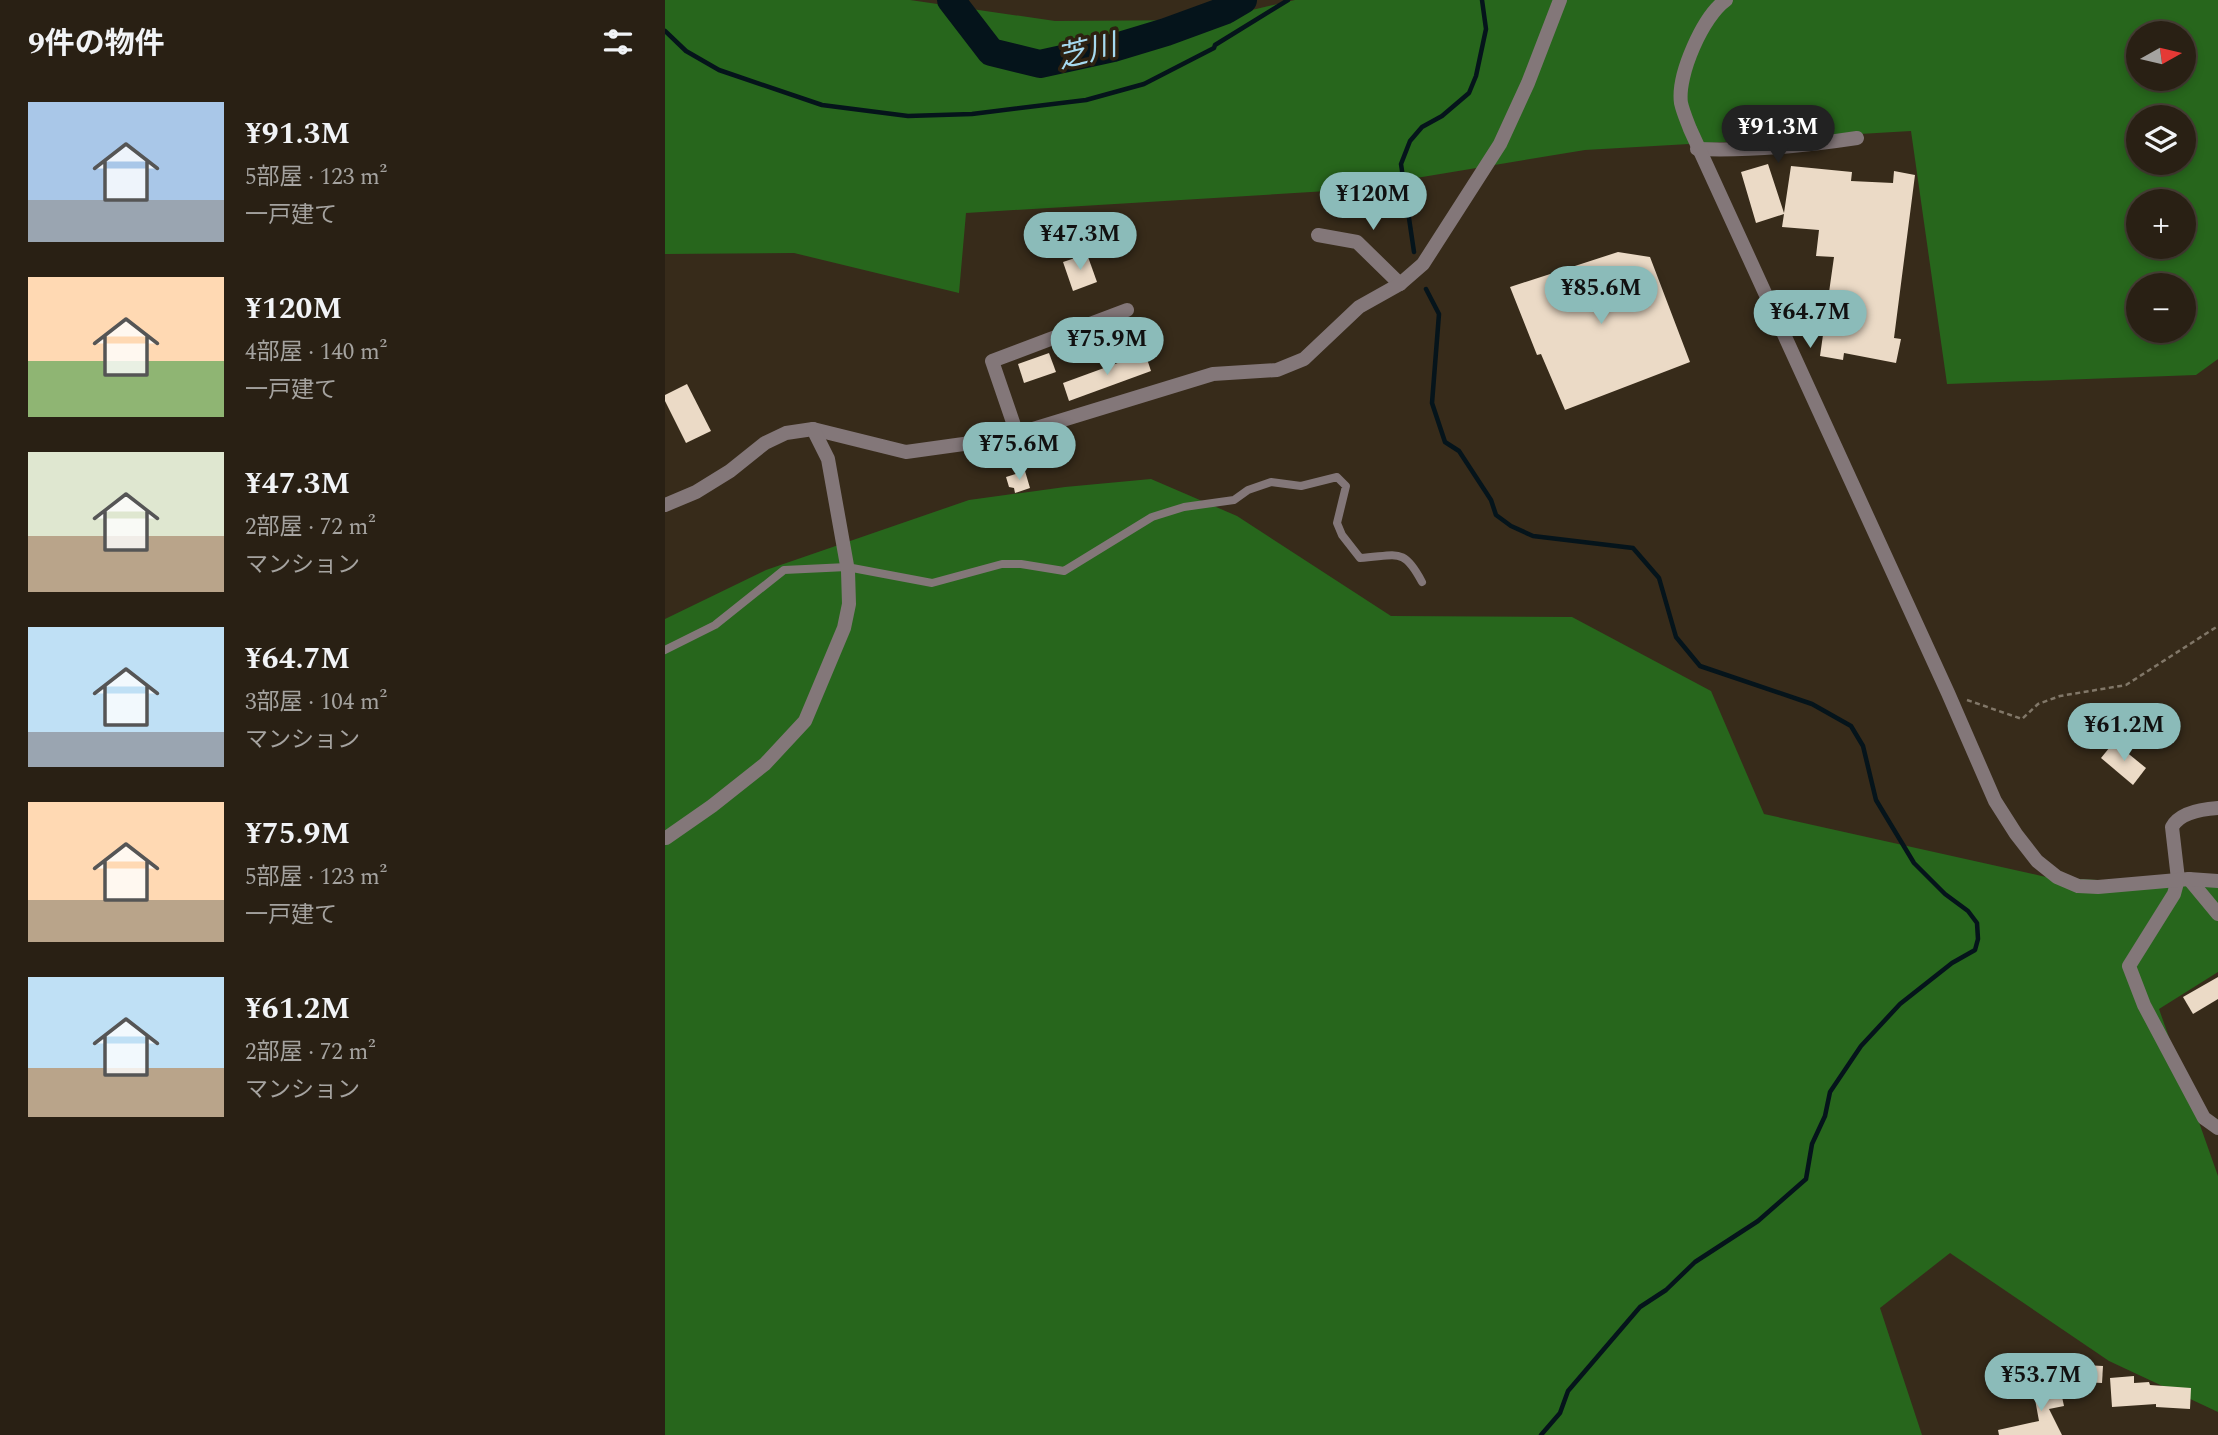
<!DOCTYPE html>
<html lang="ja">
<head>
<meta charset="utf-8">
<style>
  :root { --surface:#292014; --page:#31281d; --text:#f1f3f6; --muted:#a5a3a0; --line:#453e34; --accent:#8bbbb9 }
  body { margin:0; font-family:Spectral,"Noto Sans JP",serif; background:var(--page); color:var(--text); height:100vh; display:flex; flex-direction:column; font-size:26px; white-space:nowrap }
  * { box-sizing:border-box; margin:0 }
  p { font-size:23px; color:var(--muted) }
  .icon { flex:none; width:38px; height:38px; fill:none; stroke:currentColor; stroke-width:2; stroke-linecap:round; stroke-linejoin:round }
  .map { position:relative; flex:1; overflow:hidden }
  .details { display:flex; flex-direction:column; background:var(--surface); width:665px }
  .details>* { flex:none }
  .needle { width:46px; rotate:82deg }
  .fabs { position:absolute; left:1461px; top:21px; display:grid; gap:14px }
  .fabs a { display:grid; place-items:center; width:70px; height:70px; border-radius:50%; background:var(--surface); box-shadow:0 4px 10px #0003,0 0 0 2px var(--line); font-size:35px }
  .price { position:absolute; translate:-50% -60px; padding:0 16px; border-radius:24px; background:var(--accent); color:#111; font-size:23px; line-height:46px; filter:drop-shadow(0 2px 4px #0008) }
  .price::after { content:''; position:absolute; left:50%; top:42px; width:21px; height:16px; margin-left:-10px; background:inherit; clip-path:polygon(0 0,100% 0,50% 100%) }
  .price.selected { background:#222; color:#fff }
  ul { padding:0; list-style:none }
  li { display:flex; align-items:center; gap:21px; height:175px; padding:0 28px }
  li span { display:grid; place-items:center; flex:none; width:196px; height:140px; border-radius:0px; color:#555 }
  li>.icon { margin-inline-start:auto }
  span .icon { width:84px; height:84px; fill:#fffc; stroke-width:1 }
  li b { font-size:30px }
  h2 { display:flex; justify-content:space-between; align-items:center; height:84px; padding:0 28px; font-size:30px }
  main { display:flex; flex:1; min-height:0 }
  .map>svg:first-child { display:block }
  .forest { fill:#27661c; fill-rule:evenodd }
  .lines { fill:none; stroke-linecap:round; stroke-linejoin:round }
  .stream { stroke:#05141b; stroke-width:4.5 }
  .river { stroke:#05141b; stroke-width:28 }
  .building { fill:#ebdac6 }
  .path { stroke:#817768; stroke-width:2.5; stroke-dasharray:5 3.5; stroke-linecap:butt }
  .service { stroke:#837779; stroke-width:8 }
  .minor { stroke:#837779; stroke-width:14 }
  .tertiary { stroke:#837779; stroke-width:14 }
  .labels { text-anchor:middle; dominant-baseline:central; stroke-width:7; stroke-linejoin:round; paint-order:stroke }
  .water-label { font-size:30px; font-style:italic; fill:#a6daf0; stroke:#2d2111 }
</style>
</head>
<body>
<main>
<section class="details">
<h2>9件の物件<svg class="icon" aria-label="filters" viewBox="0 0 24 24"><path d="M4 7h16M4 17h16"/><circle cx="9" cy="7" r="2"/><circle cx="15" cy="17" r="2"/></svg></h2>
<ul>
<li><span style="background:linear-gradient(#a9c7e8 70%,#9aa5b1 0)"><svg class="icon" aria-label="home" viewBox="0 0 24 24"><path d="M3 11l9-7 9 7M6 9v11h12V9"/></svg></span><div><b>¥91.3M</b><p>5部屋 · 123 m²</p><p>一戸建て</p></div></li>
<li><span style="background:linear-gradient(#ffd9b3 60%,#8fb573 0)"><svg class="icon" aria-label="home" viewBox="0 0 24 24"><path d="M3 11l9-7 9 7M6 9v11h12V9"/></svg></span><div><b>¥120M</b><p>4部屋 · 140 m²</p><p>一戸建て</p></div></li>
<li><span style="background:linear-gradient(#dfe7d0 60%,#b9a48a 0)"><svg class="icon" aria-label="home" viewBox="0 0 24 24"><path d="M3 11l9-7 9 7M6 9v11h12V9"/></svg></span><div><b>¥47.3M</b><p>2部屋 · 72 m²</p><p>マンション</p></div></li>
<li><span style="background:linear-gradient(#bfe0f5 75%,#9aa5b1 0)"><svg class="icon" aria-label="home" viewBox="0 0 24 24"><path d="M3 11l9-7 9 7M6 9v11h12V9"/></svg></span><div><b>¥64.7M</b><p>3部屋 · 104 m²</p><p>マンション</p></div></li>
<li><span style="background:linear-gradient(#ffd9b3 70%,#b9a48a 0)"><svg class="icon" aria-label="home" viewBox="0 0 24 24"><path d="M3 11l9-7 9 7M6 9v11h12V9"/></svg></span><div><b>¥75.9M</b><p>5部屋 · 123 m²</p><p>一戸建て</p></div></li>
<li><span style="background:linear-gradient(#bfe0f5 65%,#b9a48a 0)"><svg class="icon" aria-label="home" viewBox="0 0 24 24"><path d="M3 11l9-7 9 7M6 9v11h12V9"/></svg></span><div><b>¥61.2M</b><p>2部屋 · 72 m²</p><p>マンション</p></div></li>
</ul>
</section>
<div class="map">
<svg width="1553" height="1435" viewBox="0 0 1553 1435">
  <rect width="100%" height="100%" fill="#372b1a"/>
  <g class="forest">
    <path d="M0,0h245l145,21 154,-1 86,-20h923v359l-22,16 -249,9 -36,-253 -326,19 -241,40 -378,23 -7,80 -165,-40 -129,1zM1474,33h45v46h-45zM1474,117h45v46h-45zM1474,201h45v46h-45zM1474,285h45v46h-45z"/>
    <polygon points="486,479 572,516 726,616 907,617 1046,691 1099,814 1381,877 1553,887 1553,972 1494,1009 1553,1176 1553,1412 1444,1361 1285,1253 1215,1308 1257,1435 0,1435 0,619 101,570 304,500 400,487"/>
  </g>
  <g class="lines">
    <g class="stream">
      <polyline points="0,31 21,51 54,70 157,105 243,116 307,114 421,100 479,84 549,48 550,45 623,0"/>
      <polyline points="749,252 736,164 745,141 757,127 777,116 804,93 811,76 821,29 817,0"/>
      <polyline points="761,289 774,314 767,403 780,442 794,451 826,500 831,515 846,526 868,536 968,548 994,578 1011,637 1035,666 1147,704 1186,726 1198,746 1211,800 1249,863 1280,894 1303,911 1312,923 1313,939 1310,950 1287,963 1235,1004 1196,1046 1165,1092 1160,1116 1147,1144 1141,1179 1093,1221 1030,1262 1001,1290 975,1307 903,1391 895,1413 876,1435"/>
    </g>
    <polyline class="river" points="286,0 326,52 375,64 448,48 501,32 561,10 578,0"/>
  </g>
  <g class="building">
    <polygon points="1103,164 1119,213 1126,166 1187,172 1186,181 1228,183 1229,171 1250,175 1229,338 1236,339 1231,363 1179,353 1178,360 1155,356 1169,257 1151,256 1154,230 1117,227 1119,214 1091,223 1076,172"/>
    <polygon points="953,252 985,257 1025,362 900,410 876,354 872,355 845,287"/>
    <polygon points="422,254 432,282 408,291 398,262"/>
    <polygon points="384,353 391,372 359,383 353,364"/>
    <polygon points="480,353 486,371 404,401 398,383"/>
    <polygon points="22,384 46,431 21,443 0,401 0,395"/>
    <polygon points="360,471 365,488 350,493 349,488 344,487 341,477"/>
    <polygon points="1449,742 1481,768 1468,785 1436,758"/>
    <polygon points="1553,977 1553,999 1528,1014 1518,997"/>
    <polygon points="1419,1365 1438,1366 1437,1383 1418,1382"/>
    <polygon points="1469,1376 1469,1383 1484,1382 1485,1385 1526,1388 1525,1409 1491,1407 1491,1404 1447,1407 1445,1378"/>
    <polygon points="1370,1382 1373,1387 1394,1383 1399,1406 1384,1409 1397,1435 1334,1435 1333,1430 1374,1421 1367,1383"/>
  </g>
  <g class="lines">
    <polyline class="path" points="1302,700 1357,719 1373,704 1395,696 1461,685 1553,626"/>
    <path class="service" d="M0,650l50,-25 69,-55 63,-3 85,16 70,-19h19l43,7 88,-54 32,-10 50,-7 14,-10 23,-8 30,4 36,-9 9,9 -9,37 5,12 18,23c37,-2 43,-12 62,24"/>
    <g class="minor">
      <path d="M1032,149c54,2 107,-3 160,-11"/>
      <polyline points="653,235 692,242 735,284"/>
      <polyline points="352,434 327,361 462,310"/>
      <polyline points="0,505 31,492 65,471 100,443 121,433 148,429 241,452 320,441 355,433 548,374 612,370 639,359 694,307 735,284 758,264 835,144 863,83 895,0"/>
      <path d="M1553,808c-16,1 -38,4 -46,19l6,52 -4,15 -45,72 15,39 60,113 14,10"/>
      <polyline points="1,838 47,806 100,764 140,721 179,628 184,604 183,571 163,459 148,429"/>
      <polyline points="1524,879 1553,914"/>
    </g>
    <path class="tertiary" d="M1061,0c-23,16 -49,75 -45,103 2,9 6,18 9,26l258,564 47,108 21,33 21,27 20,16 21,9 20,1 91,-8 29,2"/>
  </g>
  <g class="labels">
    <g class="water-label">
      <text transform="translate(422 52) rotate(-14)">芝川</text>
    </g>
  </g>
</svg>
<div class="fabs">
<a><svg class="needle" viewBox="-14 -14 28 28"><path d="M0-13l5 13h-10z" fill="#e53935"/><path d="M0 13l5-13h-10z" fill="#a5a3a0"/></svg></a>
<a><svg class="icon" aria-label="layers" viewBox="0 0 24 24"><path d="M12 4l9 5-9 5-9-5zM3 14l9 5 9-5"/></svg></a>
<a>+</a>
<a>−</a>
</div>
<b class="price selected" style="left:1113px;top:165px">¥91.3M</b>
<b class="price" style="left:708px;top:232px">¥120M</b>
<b class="price" style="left:415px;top:272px">¥47.3M</b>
<b class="price" style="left:936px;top:326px">¥85.6M</b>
<b class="price" style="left:1145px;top:350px">¥64.7M</b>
<b class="price" style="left:442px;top:377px">¥75.9M</b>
<b class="price" style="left:354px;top:482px">¥75.6M</b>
<b class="price" style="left:1459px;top:763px">¥61.2M</b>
<b class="price" style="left:1376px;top:1413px">¥53.7M</b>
</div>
</main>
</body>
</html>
